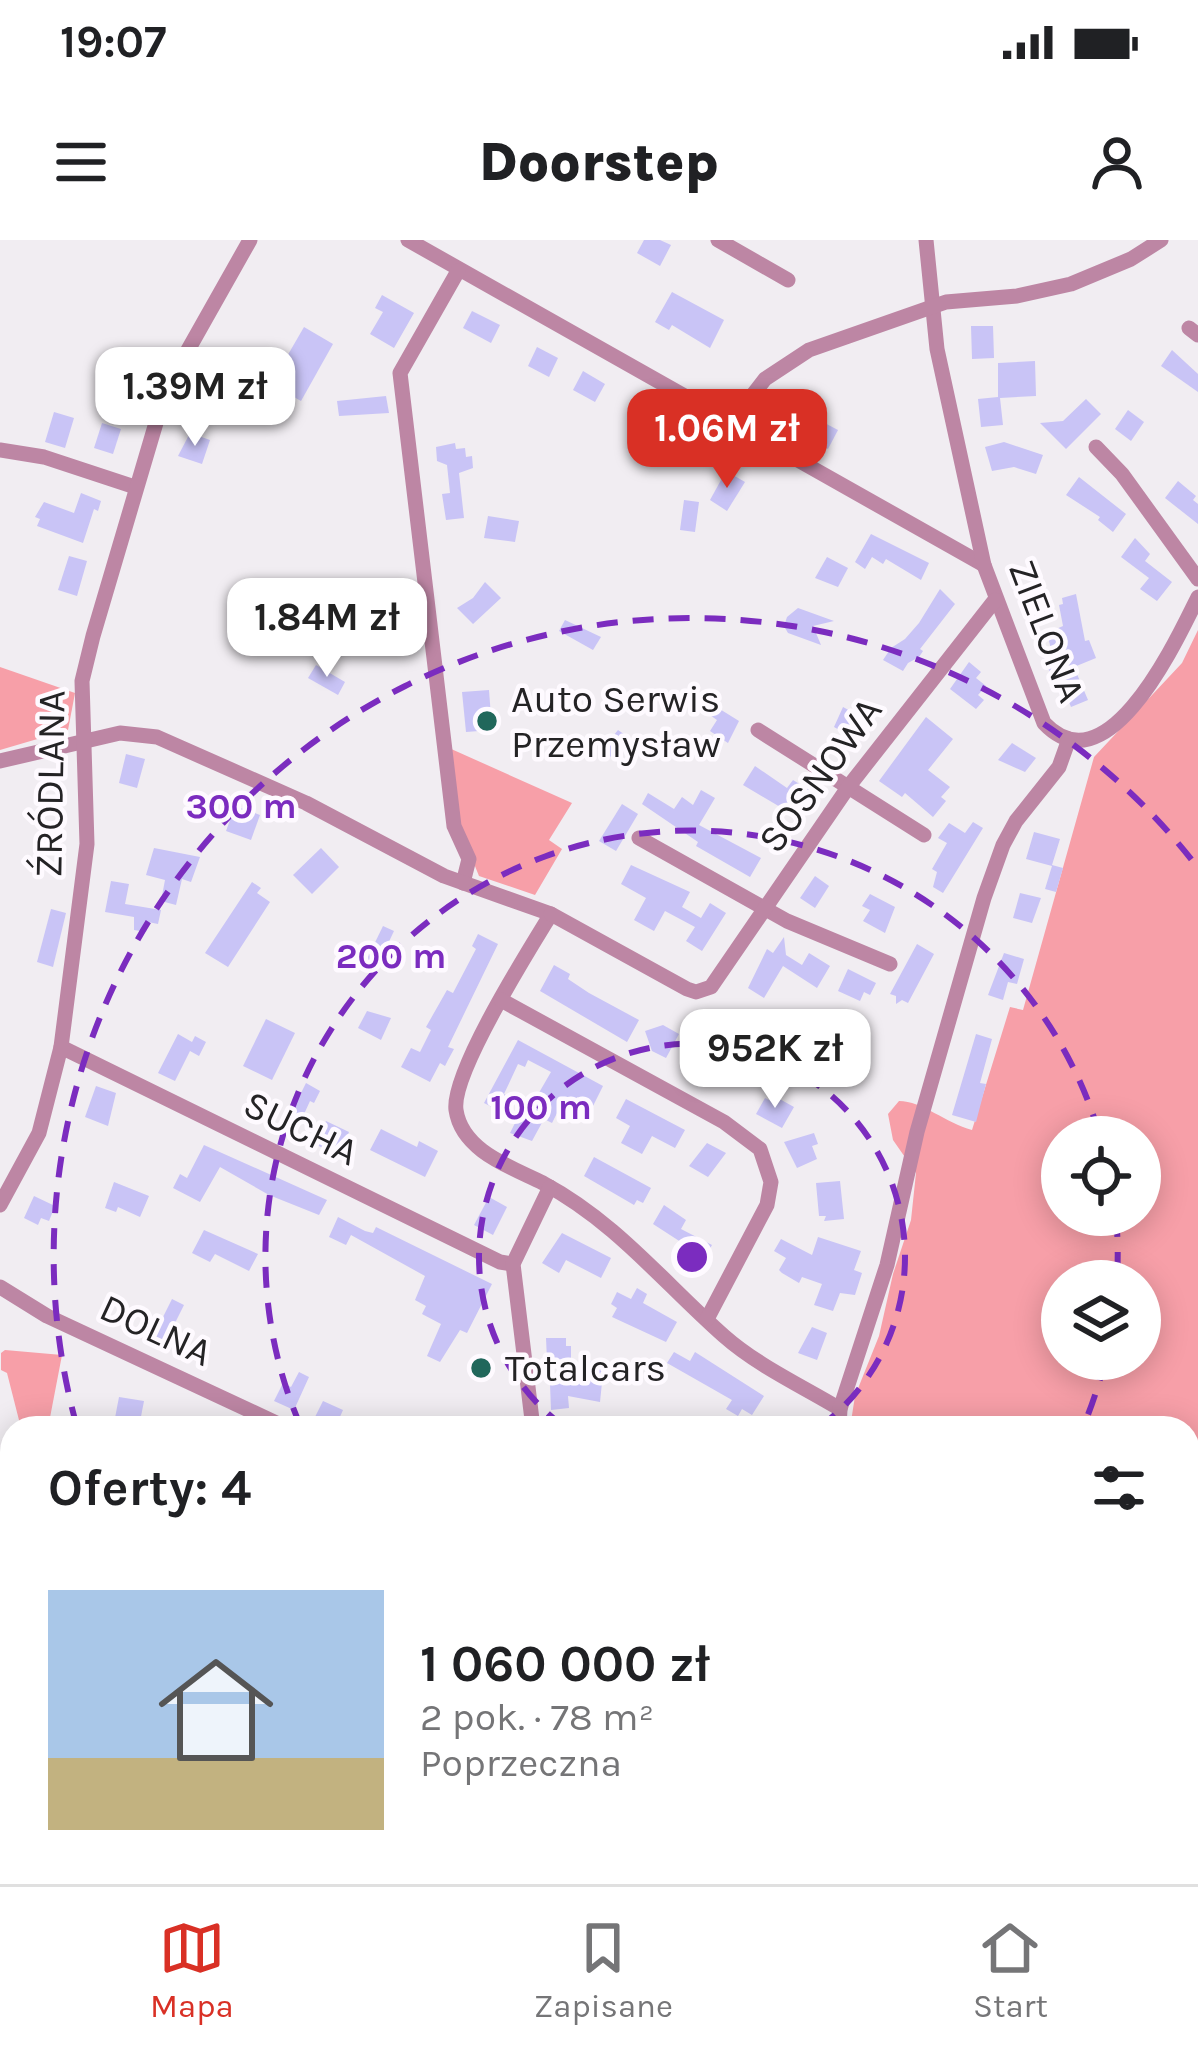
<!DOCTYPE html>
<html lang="pl">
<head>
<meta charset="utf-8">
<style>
  :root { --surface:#fff; --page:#f6f6f6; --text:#202124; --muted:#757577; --line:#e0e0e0; --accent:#d93025 }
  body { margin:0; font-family:Karla,sans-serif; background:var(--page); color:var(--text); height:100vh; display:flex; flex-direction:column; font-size:45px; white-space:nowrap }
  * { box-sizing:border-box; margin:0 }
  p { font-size:39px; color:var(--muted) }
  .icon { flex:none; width:66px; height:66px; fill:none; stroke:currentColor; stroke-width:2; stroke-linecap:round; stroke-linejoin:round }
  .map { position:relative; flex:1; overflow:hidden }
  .drawer { position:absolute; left:0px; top:1176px; width:1200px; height:468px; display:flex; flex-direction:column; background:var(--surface); border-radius:36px 36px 0 0; box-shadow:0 6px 30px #0003 }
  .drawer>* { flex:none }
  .tools { position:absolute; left:1041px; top:876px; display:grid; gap:24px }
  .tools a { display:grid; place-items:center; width:120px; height:120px; border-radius:50%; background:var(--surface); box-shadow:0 6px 30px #0003; font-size:60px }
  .price { position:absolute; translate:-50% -102px; padding:0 27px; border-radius:24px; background:#fff; color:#222; font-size:39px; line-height:78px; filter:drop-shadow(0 3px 6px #0008) }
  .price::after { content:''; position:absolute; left:50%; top:72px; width:36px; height:27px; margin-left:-18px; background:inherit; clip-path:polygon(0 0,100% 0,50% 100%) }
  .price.current { background:var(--accent); color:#fff }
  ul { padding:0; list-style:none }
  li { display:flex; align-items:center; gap:36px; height:300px; padding:0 48px }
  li+li { border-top:3px solid var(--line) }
  li span { display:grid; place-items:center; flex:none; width:336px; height:240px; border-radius:0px; color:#555 }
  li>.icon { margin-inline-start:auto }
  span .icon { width:144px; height:144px; fill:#fffc; stroke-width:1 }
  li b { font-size:51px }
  h2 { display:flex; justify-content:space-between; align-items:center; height:144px; padding:0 48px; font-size:51px }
  .status { display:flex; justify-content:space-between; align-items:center; height:84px; padding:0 60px; background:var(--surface); direction:ltr }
  .status svg { height:33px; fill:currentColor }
  header { display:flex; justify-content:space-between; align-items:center; height:156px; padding:0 48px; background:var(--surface); font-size:54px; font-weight:800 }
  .dock { display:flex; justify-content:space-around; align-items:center; height:168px; border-top:3px solid var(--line); background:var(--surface); font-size:33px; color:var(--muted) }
  .dock a { display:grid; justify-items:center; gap:6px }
  .dock .current { color:var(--accent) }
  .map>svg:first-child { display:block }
  .green { fill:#f79fa8; fill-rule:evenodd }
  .building { fill:#c9c4f6 }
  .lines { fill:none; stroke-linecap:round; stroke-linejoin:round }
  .minor { stroke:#bd86a4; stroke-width:15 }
  .ring { fill:none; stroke:#7b2cbf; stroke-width:6; stroke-dasharray:21 15 }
  .poi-dot { fill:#21675b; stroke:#fefaff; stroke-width:4.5 }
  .labels { text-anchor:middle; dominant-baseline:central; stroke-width:9; stroke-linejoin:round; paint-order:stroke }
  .street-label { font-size:39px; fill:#242325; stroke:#fefaff }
  .poi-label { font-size:39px; fill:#242325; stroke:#fefaff; text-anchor:start }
  .centre { fill:#7b2cbf; stroke:#fefaff; stroke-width:6 }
  .ring-label { font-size:36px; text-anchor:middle; font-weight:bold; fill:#7b2cbf; stroke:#fefaff; stroke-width:9; stroke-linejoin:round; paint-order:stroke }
</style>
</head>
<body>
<div class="status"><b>19:07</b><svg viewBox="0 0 49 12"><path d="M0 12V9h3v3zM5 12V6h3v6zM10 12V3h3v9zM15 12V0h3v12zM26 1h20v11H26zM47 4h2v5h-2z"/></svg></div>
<header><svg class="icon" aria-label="menu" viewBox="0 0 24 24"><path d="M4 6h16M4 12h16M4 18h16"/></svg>Doorstep<svg class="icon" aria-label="person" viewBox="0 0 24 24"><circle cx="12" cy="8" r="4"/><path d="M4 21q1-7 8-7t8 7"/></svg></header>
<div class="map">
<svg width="1198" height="1644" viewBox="0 0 1198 1644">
  <rect width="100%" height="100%" fill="#f1edf2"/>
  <g class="green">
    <path d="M1198,390v1254h-1198v-402l12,1v389h1176v-444h-338l5,-32 24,-60 14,-62 18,-54 5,-47 -23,-33 -5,-26 11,-13c23,0 47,22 73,29l38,-123 13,3 71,-253 88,-94zM1062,897h78v78h-78zM1062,1041h78v78h-78z"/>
    <polygon points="0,427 75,453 68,490 0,510"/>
    <polygon points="449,508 572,563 549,600 562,609 535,655 479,636 458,584"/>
    <polygon points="5,1110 62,1115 48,1188 21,1188 7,1133 1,1130 1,1113"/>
  </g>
  <g class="building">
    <polygon points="644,0 660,0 671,5 660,26 637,13"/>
    <polygon points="672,52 724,80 710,108 672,85 669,90 655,82"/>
    <polygon points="382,55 414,73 394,108 370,94 383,72 375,68"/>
    <polygon points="472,71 500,85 491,103 463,88"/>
    <polygon points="971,86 993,86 994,118 972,119"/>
    <polygon points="304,87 333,104 301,161 271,144"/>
    <polygon points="537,107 558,118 549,137 528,126"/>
    <polygon points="1172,110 1198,134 1198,152 1161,126"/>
    <polygon points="1035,121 1036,156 1000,158 1003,185 981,187 978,159 998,157 998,123"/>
    <polygon points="583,131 605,144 595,162 573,150"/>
    <polygon points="386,156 389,173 339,176 337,161"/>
    <polygon points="1086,159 1101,174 1066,209 1040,183 1063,181"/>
    <polygon points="1128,170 1144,182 1131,201 1115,189"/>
    <polygon points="54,172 74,178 65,208 45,202"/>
    <polygon points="817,179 838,190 828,209 808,198"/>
    <polygon points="102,183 121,189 113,214 94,208"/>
    <polygon points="190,193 210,200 202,224 178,216"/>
    <polygon points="1004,202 1043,215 1036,234 1014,227 992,231 985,207"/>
    <polygon points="455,203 456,209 465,208 466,217 472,216 473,228 459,233 464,278 446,280 442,254 450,253 447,225 437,221 436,207"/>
    <polygon points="726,231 745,242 727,271 710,260"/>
    <polygon points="1079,237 1126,274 1113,292 1098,280 1100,277 1066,255"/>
    <polygon points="1178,241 1196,256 1193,260 1198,264 1198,284 1165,258"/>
    <polygon points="81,253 101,261 98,271 94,269 83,303 37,286 40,279 35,277 44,262 74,273"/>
    <polygon points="684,260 699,262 695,292 680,290"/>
    <polygon points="488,276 519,281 515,302 484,298"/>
    <polygon points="871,294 929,323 921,340 886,319 883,324 872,317 865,329 855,322"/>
    <polygon points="1135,298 1150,314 1145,321 1172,342 1157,361 1140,349 1149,338 1121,317"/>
    <polygon points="69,316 87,321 77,356 58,350"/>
    <polygon points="827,317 848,328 838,347 815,338"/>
    <polygon points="485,342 501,358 473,384 457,368 473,358"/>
    <polygon points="940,349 955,364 920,409 923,411 919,417 908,423 903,431 883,420 891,408 905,399 919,383"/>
    <polygon points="1076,354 1085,401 1089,400 1096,418 1074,427 1088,460 1071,467 1067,457 1062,459 1043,417 1051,409 1047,393 1063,386 1059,365 1063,364 1062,358"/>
    <polygon points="798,368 834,381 813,386 821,405 788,393 784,386 787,377"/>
    <polygon points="565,380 601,397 593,410 559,391"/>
    <polygon points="969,422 981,432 976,438 986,446 978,455 984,460 976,469 950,449"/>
    <polygon points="316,425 345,442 338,455 308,438"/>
    <polygon points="489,450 492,490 466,492 462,452"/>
    <polygon points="702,458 739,481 728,503 710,491 717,480 697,466"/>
    <polygon points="858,466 870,473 859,493 855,491 852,497 834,487 843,467 854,473"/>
    <polygon points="926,477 953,499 928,530 950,547 941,557 946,561 933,577 905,553 902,557 879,541"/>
    <polygon points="618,490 628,497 618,521 601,511"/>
    <polygon points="1012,503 1036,518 1025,532 998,520"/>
    <polygon points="126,514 145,519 137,548 119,543"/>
    <polygon points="755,526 787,548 793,540 811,551 792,574 743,545"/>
    <polygon points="701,550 715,558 699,585 761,618 750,637 696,606 698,602 642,564 648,553 674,569 682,557 693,565"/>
    <polygon points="622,564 638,574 616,611 599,601"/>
    <polygon points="235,566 260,575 251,600 226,591"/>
    <polygon points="973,582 983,588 943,653 933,647 937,632 932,629 947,603 938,598 949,583 965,593"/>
    <polygon points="1034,592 1060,599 1052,625 1063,628 1056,652 1045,649 1052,626 1026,619"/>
    <polygon points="154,608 200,617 191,642 182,639 176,665 161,661 165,640 146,635"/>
    <polygon points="321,608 339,627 312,654 293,635"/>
    <polygon points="631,625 690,652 682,667 701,678 710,663 726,673 702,711 686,701 695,687 665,671 654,691 634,680 646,658 621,644"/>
    <polygon points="815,636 829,646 815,668 800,658"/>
    <polygon points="111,641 129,644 125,664 161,670 158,684 148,682 146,692 134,690 134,677 105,672"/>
    <polygon points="252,642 261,648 257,653 270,662 228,727 205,713"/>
    <polygon points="1020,653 1041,658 1032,683 1013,678"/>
    <polygon points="870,654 895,667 885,693 863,681 870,670 862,666"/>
    <polygon points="51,669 66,673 53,727 37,722"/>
    <polygon points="383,686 394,691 378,725 367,719"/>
    <polygon points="478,694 498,704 448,807 454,809 448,820 445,826 440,823 430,842 401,827 411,808 420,812 431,790 426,787 447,750 453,753 476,709 472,706"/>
    <polygon points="784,697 786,715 802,725 809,713 830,726 817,748 783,726 764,758 748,748 767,709 773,713"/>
    <polygon points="917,704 934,714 908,763 902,760 896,764 896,756 890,754"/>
    <polygon points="1004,713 1024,719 1017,744 1008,742 1003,760 988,755"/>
    <polygon points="554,725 570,734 568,739 589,753 639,780 627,802 540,751"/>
    <polygon points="848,729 876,743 870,755 864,752 860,761 838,751"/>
    <polygon points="367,771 391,778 381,800 358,788"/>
    <polygon points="266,779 295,793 272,840 243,826"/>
    <polygon points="663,785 679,794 666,818 652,811 645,791"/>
    <polygon points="178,794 192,802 195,796 206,802 199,816 190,811 175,841 158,833"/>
    <polygon points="976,794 992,799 980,843 986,844 976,882 952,875"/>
    <polygon points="518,800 603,846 593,866 577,857 568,876 558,871 552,883 544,879 532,901 510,893 517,879 522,882 551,832 528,820 525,827 518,824 504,854 509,857 502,872 484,863"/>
    <polygon points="703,813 721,829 710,846 687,835"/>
    <polygon points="306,843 320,851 314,863 310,861 295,894 279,886 286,871 291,873"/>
    <polygon points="96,846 116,853 108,886 85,877"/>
    <polygon points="776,857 794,867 782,888 756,874 765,858 773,862"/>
    <polygon points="626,859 685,890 675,908 652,896 642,914 621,903 630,886 616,878"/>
    <polygon points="326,881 349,892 338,916 315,904"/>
    <polygon points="381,889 417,907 419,901 438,911 425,937 370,910"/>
    <polygon points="814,893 818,904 812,906 817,919 797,928 784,902"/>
    <polygon points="707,903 726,913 708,937 689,926"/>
    <polygon points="204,905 327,960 319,975 269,955 220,927 200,962 173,948 180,934 187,938"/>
    <polygon points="594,917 651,948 643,963 637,960 634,965 584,936"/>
    <polygon points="840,941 844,979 824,981 826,976 819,976 816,943"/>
    <polygon points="114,942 149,956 140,977 118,967 116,972 105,968"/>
    <polygon points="34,956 55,966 49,981 41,978 38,985 24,978"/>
    <polygon points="489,957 507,967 493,995 474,985"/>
    <polygon points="664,965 686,980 681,989 712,1005 702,1022 683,1012 687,1006 653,984"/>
    <polygon points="338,977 365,991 373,993 376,987 492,1044 467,1093 460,1090 440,1122 427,1116 441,1084 422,1074 426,1066 415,1060 425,1036 351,995 346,1005 329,997"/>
    <polygon points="204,990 258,1014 249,1031 215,1014 210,1022 192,1013"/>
    <polygon points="562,993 611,1018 601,1038 566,1020 559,1033 542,1023"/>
    <polygon points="818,997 861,1011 854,1030 862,1033 855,1055 840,1053 833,1071 814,1065 822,1044 802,1037 799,1043 782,1033 779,1030 786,1018 774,1011 781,999 812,1015"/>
    <polygon points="637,1048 647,1054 643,1063 677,1082 666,1102 612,1077 617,1068 611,1064 617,1052 631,1059"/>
    <polygon points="172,1059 184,1065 172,1089 178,1092 168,1112 150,1103"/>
    <polygon points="812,1087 827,1093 817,1120 798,1113"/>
    <polygon points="546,1098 566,1098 566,1106 571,1106 571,1119 547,1120"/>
    <polygon points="674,1112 690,1121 695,1112 764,1156 752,1175 742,1169 738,1176 726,1169 732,1160 667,1123"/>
    <polygon points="584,1121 604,1123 600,1162 568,1156 569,1168 551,1170 550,1144 582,1140"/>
    <polygon points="299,1132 309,1137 294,1170 274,1161 283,1143 291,1147"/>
    <polygon points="119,1157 144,1161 139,1187 114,1183"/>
    <polygon points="323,1161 343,1170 335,1188 314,1179"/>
  </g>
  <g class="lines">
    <g class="minor">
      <polyline points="408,0 984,325"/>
      <polyline points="718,0 788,40"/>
      <path d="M926,0l11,109 47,216 60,158c64,68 133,-84 154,-126"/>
      <polyline points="458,31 400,133 454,586 469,619 463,643"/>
      <polyline points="1189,88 1198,95"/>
      <polyline points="731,183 765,139 809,110 946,62 1017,56 1071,44 1131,19 1161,0"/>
      <polyline points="1096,207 1122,234 1198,339"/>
      <polyline points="0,210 44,217 135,247"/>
      <polyline points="758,490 924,595"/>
      <path d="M0,521l120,-28 37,4 149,66 138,73 107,38c-22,36 -100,159 -95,196 6,41 55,57 87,73 73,39 121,100 181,153 34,30 78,50 116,73"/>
      <polyline points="639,598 787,681 890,724"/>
      <polyline points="551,674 687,749 696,752 711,747 849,546 995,360"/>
      <polyline points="501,760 724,882 760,909 771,942 767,965 707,1079"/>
      <polyline points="61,807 500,1022 513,1024"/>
      <polyline points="0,965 39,893 61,807 87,604 82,441 93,396 166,149 250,0"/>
      <polyline points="0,1047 47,1076 287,1188"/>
      <polyline points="533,1188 513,1024 550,947"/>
      <polyline points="839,1188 840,1169 887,1025 917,892 984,658 1003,605 1016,581 1059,527 1069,499"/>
    </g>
  </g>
  <g class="ring">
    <path d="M564 1187A213 213 0 1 1 820 1187"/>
    <path d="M1105 1120A426 426 0 0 1 1083 1187M301 1187A426 426 0 1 1 1100 896M1116 976A426 426 0 0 1 1117 1039"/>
    <path d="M857 1633A638 638 0 0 1 814 1643M570 1643A638 638 0 0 1 527 1633M77 1187A638 638 0 0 1 1195 624"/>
  </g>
  <g class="poi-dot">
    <circle cx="487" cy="481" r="12"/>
    <circle cx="481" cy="1128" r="12"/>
  </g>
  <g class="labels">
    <g class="street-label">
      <text transform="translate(1047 391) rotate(69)">ZIELONA</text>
      <text transform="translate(820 535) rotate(-54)">SOSNOWA</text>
      <text transform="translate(50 544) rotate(-89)">ŹRÓDLANA</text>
      <text transform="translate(301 888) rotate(26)">SUCHA</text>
      <text transform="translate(156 1090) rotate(25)">DOLNA</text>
    </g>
    <g class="poi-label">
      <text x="511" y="459">Auto Serwis<tspan x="511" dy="45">Przemysław</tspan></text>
      <text x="505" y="1128">Totalcars</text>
    </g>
  </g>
  <circle cx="692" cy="1017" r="18" class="centre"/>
  <g class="ring-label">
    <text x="241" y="578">300 m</text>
    <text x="391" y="728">200 m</text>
    <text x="541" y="879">100 m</text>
  </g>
</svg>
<div class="tools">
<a><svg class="icon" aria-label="locate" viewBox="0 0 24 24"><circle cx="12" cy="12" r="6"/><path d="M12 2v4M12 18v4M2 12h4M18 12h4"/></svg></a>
<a><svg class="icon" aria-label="layers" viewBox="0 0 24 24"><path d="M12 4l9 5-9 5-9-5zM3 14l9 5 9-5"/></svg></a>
</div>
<b class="price" style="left:195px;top:209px">1.39M zł</b>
<b class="price current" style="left:727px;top:251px">1.06M zł</b>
<b class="price" style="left:327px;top:440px">1.84M zł</b>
<b class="price" style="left:775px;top:871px">952K zł</b>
<section class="drawer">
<h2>Oferty: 4<svg class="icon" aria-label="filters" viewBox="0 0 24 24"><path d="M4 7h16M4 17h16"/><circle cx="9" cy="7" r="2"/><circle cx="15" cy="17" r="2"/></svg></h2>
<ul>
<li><span style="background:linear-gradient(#a9c7e8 70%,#c2b280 0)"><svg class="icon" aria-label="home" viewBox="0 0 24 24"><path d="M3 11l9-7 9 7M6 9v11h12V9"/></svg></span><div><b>1 060 000 zł</b><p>2 pok. · 78 m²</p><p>Poprzeczna</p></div></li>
</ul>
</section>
</div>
<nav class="dock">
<a class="current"><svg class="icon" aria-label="map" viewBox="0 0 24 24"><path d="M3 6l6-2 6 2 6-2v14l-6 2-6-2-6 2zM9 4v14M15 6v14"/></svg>Mapa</a>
<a><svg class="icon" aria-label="saved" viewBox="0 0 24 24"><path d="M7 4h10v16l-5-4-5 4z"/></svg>Zapisane</a>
<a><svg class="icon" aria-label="home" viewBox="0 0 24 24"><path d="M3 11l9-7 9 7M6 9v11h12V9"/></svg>Start</a>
</nav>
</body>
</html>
